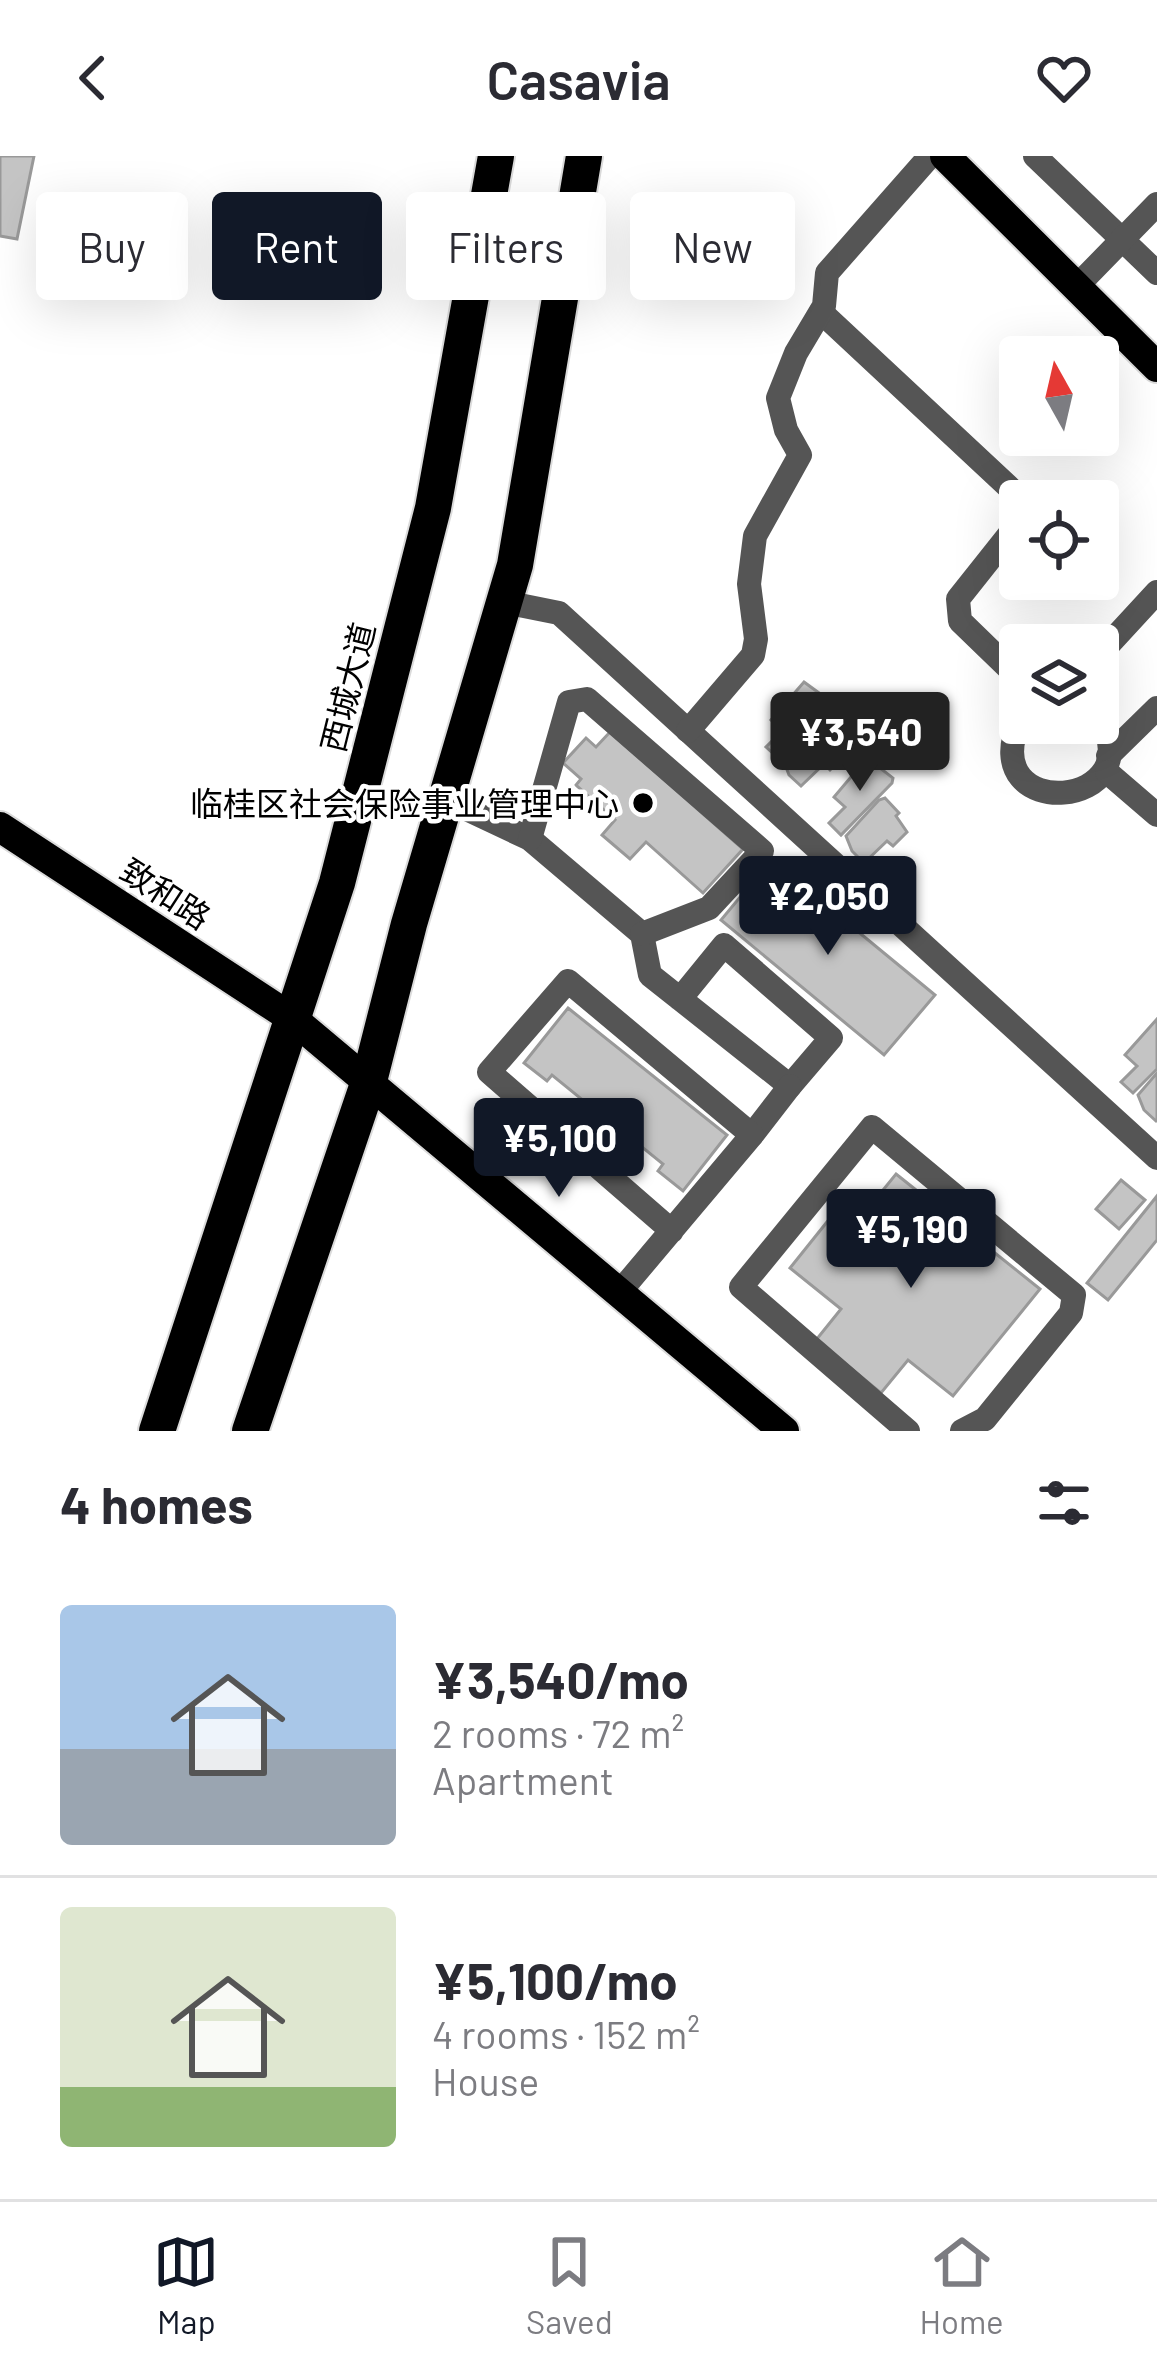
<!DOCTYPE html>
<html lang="en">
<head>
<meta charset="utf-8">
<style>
  :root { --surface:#fff; --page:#f2f2f3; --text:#2b2b33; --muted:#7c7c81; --line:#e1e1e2; --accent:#111827 }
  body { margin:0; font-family:Barlow,"Noto Sans SC",sans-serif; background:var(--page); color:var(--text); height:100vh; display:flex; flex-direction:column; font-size:45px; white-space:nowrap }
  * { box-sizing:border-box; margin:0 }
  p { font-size:39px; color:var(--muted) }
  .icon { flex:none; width:66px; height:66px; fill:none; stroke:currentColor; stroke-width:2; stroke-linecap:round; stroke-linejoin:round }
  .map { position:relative; height:1275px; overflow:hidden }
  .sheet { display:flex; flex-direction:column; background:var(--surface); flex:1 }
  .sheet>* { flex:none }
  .top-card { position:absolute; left:36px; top:36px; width:1086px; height:108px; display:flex; gap:24px }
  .needle { width:78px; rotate:352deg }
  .tools { position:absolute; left:999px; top:180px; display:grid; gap:24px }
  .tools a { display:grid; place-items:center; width:120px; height:120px; border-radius:12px; background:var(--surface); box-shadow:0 12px 48px #0002; font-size:60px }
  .price { position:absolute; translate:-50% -102px; padding:0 27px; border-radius:12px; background:var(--accent); color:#fff; font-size:39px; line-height:78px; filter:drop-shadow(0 3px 6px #0008) }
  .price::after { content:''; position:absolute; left:50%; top:72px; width:36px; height:27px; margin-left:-18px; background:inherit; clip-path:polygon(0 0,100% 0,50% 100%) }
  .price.selected { background:#222; color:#fff }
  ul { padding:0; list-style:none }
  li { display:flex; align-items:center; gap:36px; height:300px; padding:0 60px }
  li+li { border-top:3px solid var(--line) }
  li span { display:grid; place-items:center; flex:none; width:336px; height:240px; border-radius:12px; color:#555 }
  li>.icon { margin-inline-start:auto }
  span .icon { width:144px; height:144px; fill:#fffc; stroke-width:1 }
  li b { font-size:51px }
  h2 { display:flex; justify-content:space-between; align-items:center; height:144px; padding:0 60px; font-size:51px }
  .chip { padding:0 42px; border-radius:12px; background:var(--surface); box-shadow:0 12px 48px #0002; font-size:42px; line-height:108px }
  .chip.selected { background:var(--accent); color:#fff }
  header { display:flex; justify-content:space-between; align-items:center; height:156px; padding:0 60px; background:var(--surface); font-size:54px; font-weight:600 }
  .tabs { display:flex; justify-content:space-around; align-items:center; height:168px; border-top:3px solid var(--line); background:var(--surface); font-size:33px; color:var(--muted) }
  .tabs a { display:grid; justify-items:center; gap:6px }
  .tabs .selected { color:var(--accent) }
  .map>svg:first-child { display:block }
  .building { fill:#c4c4c4; stroke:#999; stroke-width:3 }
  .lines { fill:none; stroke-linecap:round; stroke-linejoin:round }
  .major-casing { stroke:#dbdbdb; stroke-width:34 }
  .highway-casing { stroke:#dbdbdb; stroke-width:40 }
  .minor { stroke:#555; stroke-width:24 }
  .major { stroke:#000; stroke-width:30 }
  .highway { stroke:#000; stroke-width:36 }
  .poi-dot { fill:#000; stroke:#fff; stroke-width:4.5 }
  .labels { text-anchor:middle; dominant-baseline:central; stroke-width:9; stroke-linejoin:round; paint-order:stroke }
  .street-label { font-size:33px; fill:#000; stroke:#fff }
  .poi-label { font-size:33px; fill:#000; stroke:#fff; text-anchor:end }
</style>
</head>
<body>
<header><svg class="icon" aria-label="back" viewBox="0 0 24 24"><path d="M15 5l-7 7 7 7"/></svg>Casavia<svg class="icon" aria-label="heart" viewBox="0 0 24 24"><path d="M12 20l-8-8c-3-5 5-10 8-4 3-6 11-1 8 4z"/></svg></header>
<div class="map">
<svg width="1157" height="1275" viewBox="0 0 1157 1275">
  <rect width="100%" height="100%" fill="#fff"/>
  <g class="building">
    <polygon points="0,0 34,0 17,83 0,80"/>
    <polygon points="804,526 830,545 829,550 778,602 766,591 782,575 771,564"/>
    <polygon points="822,565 836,580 833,584 844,600 830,614 824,608 801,630 789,619 783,603"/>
    <polygon points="610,576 743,693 703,737 646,686 630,703 602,679 615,664 576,629 581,623 563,607 586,582 596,591"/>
    <polygon points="867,602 893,622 892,627 841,679 829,667 845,651 834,641"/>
    <polygon points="885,642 899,657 896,660 907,676 893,690 887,685 864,707 852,695 846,680 879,644"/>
    <polygon points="771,704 935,839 884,899 721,764"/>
    <polygon points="568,852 727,979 683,1035 658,1015 663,1008 631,982 626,988 579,950 584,945 552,919 547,925 524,907"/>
    <polygon points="1157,863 1157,913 1133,937 1121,926 1137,910 1125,899"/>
    <polygon points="1157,917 1157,964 1156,965 1144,954 1138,939"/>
    <polygon points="896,1018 1040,1133 953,1240 908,1204 881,1237 816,1184 841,1153 790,1112 835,1056 853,1071"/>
    <polygon points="1121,1024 1145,1044 1119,1073 1096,1053"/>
    <polygon points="1157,1040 1157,1084 1108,1144 1087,1127"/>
  </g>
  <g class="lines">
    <g class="major-casing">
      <g id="major">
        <polyline points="945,0 1157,211"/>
        <polyline points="0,671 293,863 784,1275"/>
      </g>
    </g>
    <g class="highway-casing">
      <g id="highway">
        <polyline points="157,1275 337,727 433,352 496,0"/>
        <polyline points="250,1275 369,925 409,768 515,409 584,0"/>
      </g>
    </g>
    <g class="minor">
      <polyline points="1035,0 1157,117"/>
      <polyline points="1077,130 1157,48"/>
      <polyline points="821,156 1014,336 1020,350"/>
      <polyline points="1020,365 958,443 960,465 1020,523"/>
      <polyline points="504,446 559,457 1157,1002"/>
      <polyline points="1098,500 1157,436"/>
      <path d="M1020,564c-47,106 137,89 78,-4"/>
      <polyline points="688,575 753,499 756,483 749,428 755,380 800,299 786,274 778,242 796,197 824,150 827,117 930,0"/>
      <polyline points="1108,600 1157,552"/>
      <polyline points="1107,616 1157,659"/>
      <polyline points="445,643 530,683 642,778 650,819 790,930 831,882 724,789 680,843"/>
      <polyline points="530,683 569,546 587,543 762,695 709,752 642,778"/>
      <polyline points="752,979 790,930"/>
      <polyline points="618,1138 752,979 568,825 489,916 672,1075"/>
      <polyline points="908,1275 741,1131 872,971 1074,1139 1071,1157 985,1263 962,1275"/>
    </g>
    <use href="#major" class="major"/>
    <use href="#highway" class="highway"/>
  </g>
  <circle class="poi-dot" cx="643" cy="647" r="12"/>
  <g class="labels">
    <g class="street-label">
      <text transform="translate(347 531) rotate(-76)">西城大道</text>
      <text transform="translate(166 737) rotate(33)">致和路</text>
    </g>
    <g class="poi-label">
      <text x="619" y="647">临桂区社会保险事业管理中心</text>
    </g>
  </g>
</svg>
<div class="tools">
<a><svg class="needle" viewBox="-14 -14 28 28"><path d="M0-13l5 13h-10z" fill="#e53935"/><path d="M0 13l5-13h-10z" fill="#7c7c81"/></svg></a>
<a><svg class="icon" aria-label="locate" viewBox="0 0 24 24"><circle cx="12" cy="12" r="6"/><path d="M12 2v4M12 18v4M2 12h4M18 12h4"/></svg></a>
<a><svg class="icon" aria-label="layers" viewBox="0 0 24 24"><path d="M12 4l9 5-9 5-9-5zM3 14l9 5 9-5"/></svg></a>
</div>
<b class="price selected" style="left:860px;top:638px">¥3,540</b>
<b class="price" style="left:828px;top:802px">¥2,050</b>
<b class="price" style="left:559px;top:1044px">¥5,100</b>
<b class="price" style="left:911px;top:1135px">¥5,190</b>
<div class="top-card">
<a class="chip">Buy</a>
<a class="chip selected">Rent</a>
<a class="chip">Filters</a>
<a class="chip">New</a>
</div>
</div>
<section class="sheet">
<h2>4 homes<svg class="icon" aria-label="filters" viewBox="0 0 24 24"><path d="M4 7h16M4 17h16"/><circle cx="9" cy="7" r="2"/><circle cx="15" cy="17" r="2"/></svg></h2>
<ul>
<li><span style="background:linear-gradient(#a9c7e8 60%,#9aa5b1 0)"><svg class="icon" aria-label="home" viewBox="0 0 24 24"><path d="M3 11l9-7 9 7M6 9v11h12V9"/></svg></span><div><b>¥3,540/mo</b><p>2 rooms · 72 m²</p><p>Apartment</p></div></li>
<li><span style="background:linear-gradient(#dfe7d0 75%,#8fb573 0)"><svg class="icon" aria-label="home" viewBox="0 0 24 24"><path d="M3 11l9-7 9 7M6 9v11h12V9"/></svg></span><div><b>¥5,100/mo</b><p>4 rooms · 152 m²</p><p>House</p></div></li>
</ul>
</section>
<nav class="tabs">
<a class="selected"><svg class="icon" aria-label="map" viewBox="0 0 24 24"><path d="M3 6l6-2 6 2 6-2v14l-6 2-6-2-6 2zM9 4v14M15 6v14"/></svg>Map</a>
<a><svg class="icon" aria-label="saved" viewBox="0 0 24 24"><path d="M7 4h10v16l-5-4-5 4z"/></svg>Saved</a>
<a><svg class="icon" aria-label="home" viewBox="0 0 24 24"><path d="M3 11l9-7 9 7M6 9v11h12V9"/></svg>Home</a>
</nav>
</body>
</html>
